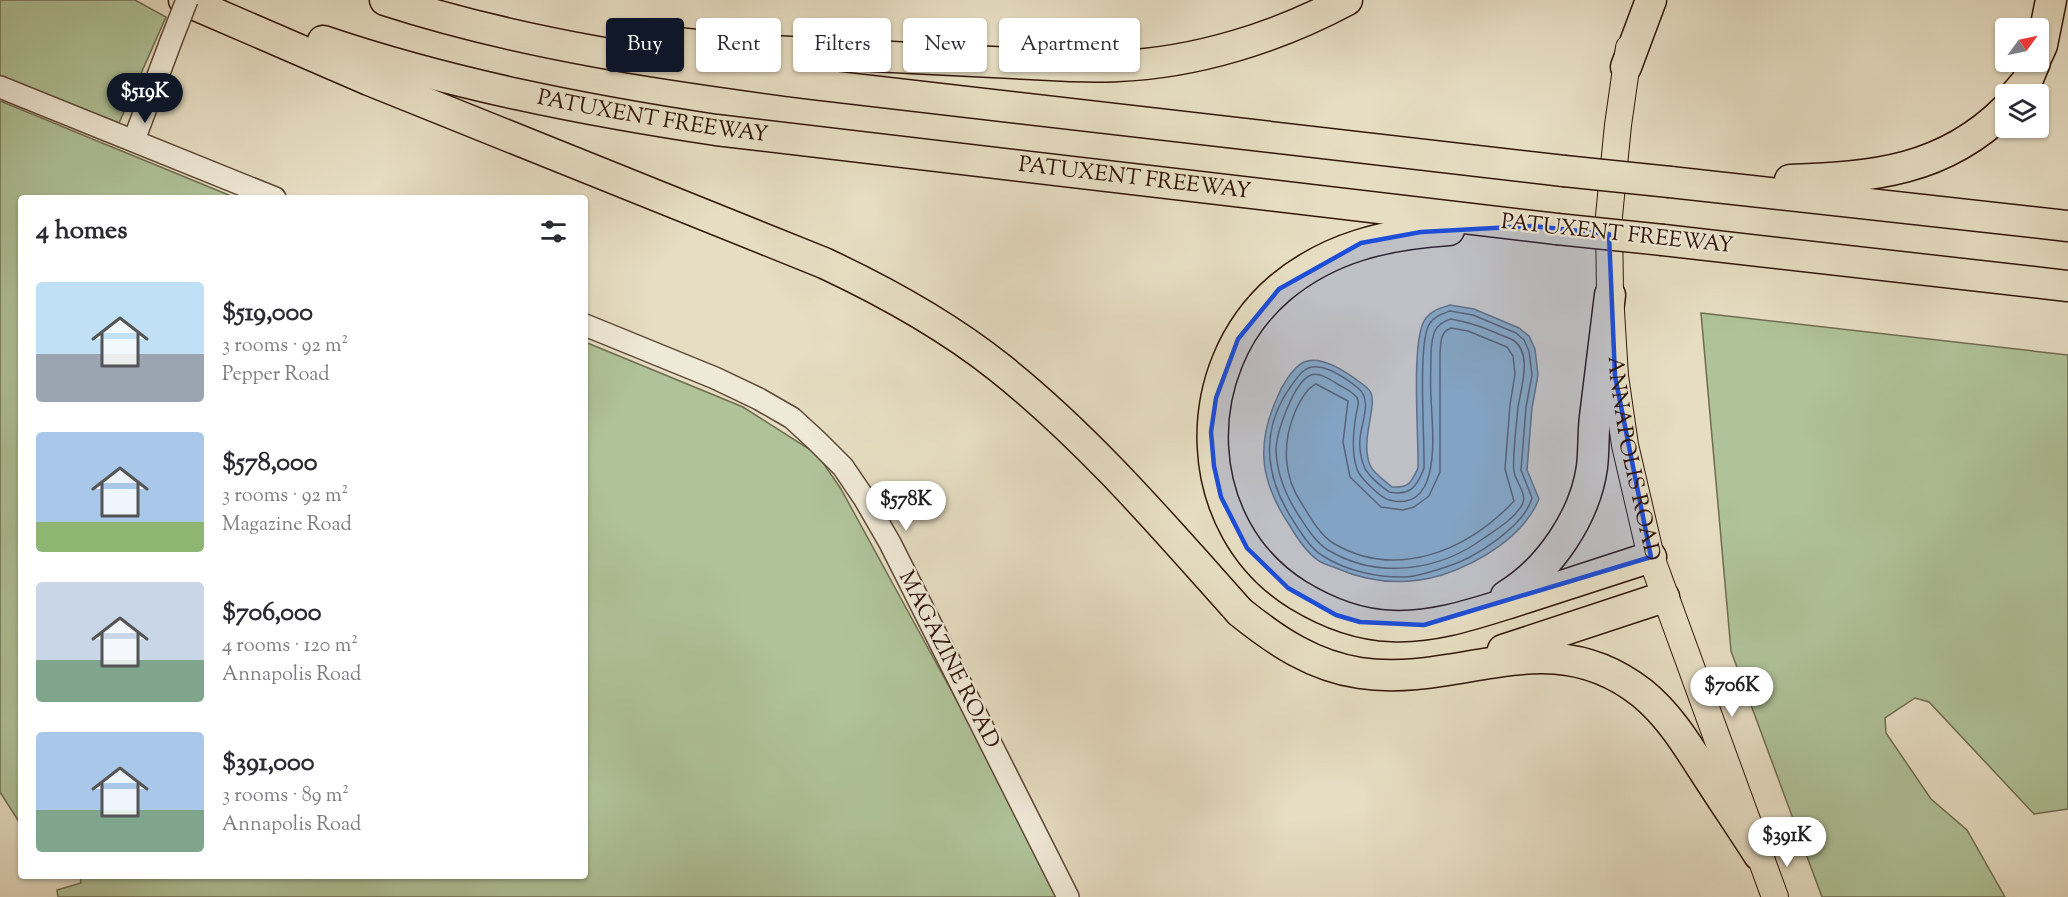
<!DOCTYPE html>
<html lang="en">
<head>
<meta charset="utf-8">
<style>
  :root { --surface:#fff; --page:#f2f2f3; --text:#2b2b33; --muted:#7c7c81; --accent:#111827 }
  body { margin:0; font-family:"Sorts Mill Goudy",serif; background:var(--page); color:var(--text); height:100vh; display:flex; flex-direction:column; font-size:22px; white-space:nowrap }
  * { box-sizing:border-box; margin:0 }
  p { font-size:20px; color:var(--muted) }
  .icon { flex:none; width:33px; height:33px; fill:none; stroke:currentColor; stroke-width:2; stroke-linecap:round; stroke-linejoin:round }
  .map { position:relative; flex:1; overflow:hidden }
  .drawer { position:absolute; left:18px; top:195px; width:570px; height:684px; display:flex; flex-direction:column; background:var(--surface); border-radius:6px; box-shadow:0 2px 4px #0004 }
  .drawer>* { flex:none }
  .banner { position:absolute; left:606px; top:18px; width:570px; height:54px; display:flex; gap:12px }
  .needle { width:39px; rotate:57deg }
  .fabs { position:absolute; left:1995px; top:18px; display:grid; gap:12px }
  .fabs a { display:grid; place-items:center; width:54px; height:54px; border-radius:6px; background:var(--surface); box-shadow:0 2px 4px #0004; font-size:30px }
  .price { position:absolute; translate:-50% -51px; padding:0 14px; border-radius:21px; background:#fff; color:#222; font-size:20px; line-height:39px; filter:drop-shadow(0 2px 3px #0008) }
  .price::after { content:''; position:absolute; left:50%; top:36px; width:18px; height:14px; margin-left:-9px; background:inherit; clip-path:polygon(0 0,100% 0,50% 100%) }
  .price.on { background:var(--accent); color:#fff }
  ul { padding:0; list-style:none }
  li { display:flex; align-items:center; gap:18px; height:150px; padding:0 18px }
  li span { display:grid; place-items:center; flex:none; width:168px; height:120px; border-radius:6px; color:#555 }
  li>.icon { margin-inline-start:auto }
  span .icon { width:72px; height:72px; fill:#fffc; stroke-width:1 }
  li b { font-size:26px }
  h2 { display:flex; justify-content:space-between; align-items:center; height:72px; padding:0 18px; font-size:26px }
  .pill { padding:0 21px; border-radius:6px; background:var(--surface); box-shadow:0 2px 4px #0004; font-size:21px; line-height:54px }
  .pill.on { background:var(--accent); color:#fff }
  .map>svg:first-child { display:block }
  .green { fill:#afc298; stroke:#706c50; stroke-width:1.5 }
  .water { fill:#9cb8bf; stroke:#727776; stroke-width:1.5 }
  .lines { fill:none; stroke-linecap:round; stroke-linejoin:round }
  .shore { stroke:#676764; stroke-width:1.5 }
  .minor-casing { stroke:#5f4837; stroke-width:24 }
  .major-casing { stroke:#321609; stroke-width:28 }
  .highway-casing { stroke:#321609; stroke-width:33 }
  .minor { stroke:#efe9d7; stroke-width:21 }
  .major { stroke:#e6ddc2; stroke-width:26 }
  .highway { stroke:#e6ddc2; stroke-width:30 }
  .minor-bridge-casing { stroke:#5f4837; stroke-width:24; stroke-linecap:butt }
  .highway-bridge-casing { stroke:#321609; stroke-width:33; stroke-linecap:butt }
  .minor-bridge { stroke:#efe9d7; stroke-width:21 }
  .highway-bridge { stroke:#e6ddc2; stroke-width:30 }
  .marked { fill:#1d4ed8; fill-opacity:0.2; stroke:#1d4ed8; stroke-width:4.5; stroke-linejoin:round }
  .labels { text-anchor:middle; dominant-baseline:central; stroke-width:4.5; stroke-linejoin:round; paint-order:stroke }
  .street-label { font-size:22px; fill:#321609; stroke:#efe9d7 }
</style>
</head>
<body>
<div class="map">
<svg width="2068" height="897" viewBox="0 0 2068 897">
  <rect width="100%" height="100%" fill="#e6ddc2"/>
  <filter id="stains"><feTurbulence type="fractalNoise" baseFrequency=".00333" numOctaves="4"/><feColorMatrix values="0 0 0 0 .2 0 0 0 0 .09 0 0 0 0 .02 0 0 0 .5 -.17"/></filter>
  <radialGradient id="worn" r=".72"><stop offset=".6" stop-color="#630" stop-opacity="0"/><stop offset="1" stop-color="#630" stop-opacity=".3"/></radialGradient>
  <g class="green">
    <polygon points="0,0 135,0 166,17 119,123 0,76"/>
    <polygon points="0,101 236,198 21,198 21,825 0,792"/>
    <polygon points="1701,313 2068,355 2068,809 2034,814 1929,702 1915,698 1885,718 1886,733 1931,799 1967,830 2005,897 1822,897 1731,651"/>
    <polygon points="585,342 743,407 817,454 841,489 969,723 1057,897 58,897 57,890 81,883 80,876 585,876"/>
  </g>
  <path class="water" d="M1450,305l24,4 45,19 10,8 6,13 3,26 -6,33 -5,62 12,29c-15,37 -60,64 -97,76 -37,11 -72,8 -106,-7 -6,-2 -12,-4 -17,-7 -12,-8 -22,-23 -29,-35 -29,-43 -35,-80 -13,-128 4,-11 15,-30 27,-36 18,-8 44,11 57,21 3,2 8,6 10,10 6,14 -11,48 -1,72 3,8 15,16 22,22 17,1 19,-4 26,-19 1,-30 -8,-131 8,-150 6,-8 15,-10 24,-13z"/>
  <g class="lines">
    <g class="shore">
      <path d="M1450,311l23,4 43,18 8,7 5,11 3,24 -6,32 -5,63 11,28c-8,29 -59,61 -86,69 -13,4 -27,9 -40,10 -27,1 -60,-6 -83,-21 -12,-7 -22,-23 -29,-34 -29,-44 -35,-91 -3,-136 7,-9 13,-21 27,-19 13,1 30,13 40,21 15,12 3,35 2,51 -1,8 1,20 4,27 3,10 17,20 25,26 21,4 28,-5 35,-24 1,-27 -7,-128 6,-145 5,-7 12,-9 20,-12z"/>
      <path d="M1451,319c16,3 29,7 43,13 6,3 13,5 19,8 20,13 8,48 5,67 -1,14 -6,51 -4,65 2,10 14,23 8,33 -8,14 -25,24 -38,33 -45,33 -106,42 -156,12 -12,-7 -21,-22 -29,-34 -13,-20 -22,-41 -23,-65 0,-18 18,-70 35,-76 9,-3 20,5 28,10 5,3 17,8 19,15 1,4 -1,10 -2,15 -3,18 -5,37 1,54 2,8 24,29 32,31 55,14 43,-72 42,-102 -1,-15 0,-30 0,-45 1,-17 2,-29 20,-34z"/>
      <path d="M1451,328l17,3 39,16 6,9 2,18 -5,31 -5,64 9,32c-46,49 -117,80 -181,42 -13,-8 -23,-26 -31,-39 -19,-28 -20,-61 -7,-92 4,-9 11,-24 21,-28l32,17 -5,41 7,35 31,30 22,3 11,-3 15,-11 11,-24v-119c1,-11 0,-21 11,-25z"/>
    </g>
    <g class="minor-casing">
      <g id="minor">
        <polyline points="0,87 275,198"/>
        <polyline points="134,140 171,41"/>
        <polyline points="585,325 715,378 759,399 792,418 817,441 843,467 864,498 890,543 1068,897"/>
      </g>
    </g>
    <g class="major-casing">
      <g id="major">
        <path id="s1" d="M1629,48l-11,77 -9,91 1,79 5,81 10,69 26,112 124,340"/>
      </g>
    </g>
    <g class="highway-casing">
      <g id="highway">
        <path d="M184,0l185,80 455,183c62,29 122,62 176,105 89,71 164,159 240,244 36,29 73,54 120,61 101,15 188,-54 282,20 26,21 44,50 62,78 18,28 37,56 55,84"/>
        <path d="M385,0c139,45 283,65 427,84l752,87"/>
        <path d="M630,38l104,11 337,17c15,0 31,1 46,0 79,-3 161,-29 230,-66"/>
        <path id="s2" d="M323,41c127,43 260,69 393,89l841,99"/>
        <polyline points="2038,54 2042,45 2051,0"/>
        <polyline points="1626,67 1651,0"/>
        <polyline points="2016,94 2027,81 2035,62"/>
        <path d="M1790,180c83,-3 154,-9 216,-71"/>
        <polyline points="1670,182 2068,226"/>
        <path d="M1449,230c-63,4 -120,17 -169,58 -95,81 -90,240 18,307 28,17 60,30 94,31 46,2 90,-15 133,-28 42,-14 84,-27 126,-41"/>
        <polyline points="1663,240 2068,286"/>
        <path d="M1506,596c43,-26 79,-79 86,-129 2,-17 1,-33 3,-50 5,-41 10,-82 15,-122"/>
        <polyline points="1503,650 1664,597"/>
      </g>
    </g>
    <use href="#minor" class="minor"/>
    <use href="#major" class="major"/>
    <use href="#highway" class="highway"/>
    <g class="minor-bridge-casing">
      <polyline id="minor-bridge" points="171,41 187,0"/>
    </g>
    <g class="highway-bridge-casing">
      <g id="highway-bridge">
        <polyline points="1564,171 1670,182"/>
        <polyline points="1557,229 1663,240"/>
      </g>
    </g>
    <use href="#minor-bridge" class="minor-bridge"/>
    <use href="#highway-bridge" class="highway-bridge"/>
  </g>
  <path class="marked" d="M1532,226l77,8 6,142 36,181 -227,68 -64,-3 -24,-7 -48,-27 -41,-40 -26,-51 -7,-31 -3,-34 5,-34 22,-59 41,-50 82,-46 60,-11z"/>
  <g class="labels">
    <g class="street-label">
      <text stroke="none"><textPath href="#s2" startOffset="339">PATUXENT FREEWAY</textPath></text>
      <text stroke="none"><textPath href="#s2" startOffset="825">PATUXENT FREEWAY</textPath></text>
      <text transform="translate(1617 235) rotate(6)">PATUXENT FREEWAY</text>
      <text stroke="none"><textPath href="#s1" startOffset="414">ANNAPOLIS ROAD</textPath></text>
      <text transform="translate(948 660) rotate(63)">MAGAZINE ROAD</text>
    </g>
  </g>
  <rect width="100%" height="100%" filter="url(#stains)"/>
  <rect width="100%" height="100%" fill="url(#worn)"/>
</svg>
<div class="fabs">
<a><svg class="needle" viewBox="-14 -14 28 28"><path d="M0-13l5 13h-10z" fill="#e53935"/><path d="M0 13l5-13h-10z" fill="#7c7c81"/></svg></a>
<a><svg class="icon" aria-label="layers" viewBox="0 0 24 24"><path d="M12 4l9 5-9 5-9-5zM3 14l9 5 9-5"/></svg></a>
</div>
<b class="price on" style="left:145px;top:124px">$519K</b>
<b class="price" style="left:906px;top:532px">$578K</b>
<b class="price" style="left:1732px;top:718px">$706K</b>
<b class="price" style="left:1787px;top:868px">$391K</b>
<div class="banner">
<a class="pill on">Buy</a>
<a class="pill">Rent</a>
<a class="pill">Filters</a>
<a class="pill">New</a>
<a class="pill">Apartment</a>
</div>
<section class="drawer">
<h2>4 homes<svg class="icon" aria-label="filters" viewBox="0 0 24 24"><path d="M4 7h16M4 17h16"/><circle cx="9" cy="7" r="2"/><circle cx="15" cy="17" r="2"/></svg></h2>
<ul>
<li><span style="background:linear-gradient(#bfe0f5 60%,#9aa5b1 0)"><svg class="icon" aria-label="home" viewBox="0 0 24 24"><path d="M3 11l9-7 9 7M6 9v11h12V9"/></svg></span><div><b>$519,000</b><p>3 rooms · 92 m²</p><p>Pepper Road</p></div></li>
<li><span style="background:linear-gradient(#a9c7e8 75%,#8fb573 0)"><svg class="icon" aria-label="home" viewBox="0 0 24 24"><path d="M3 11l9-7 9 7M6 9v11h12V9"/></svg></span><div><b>$578,000</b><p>3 rooms · 92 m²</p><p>Magazine Road</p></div></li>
<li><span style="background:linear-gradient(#c9d6e8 65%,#7fa58c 0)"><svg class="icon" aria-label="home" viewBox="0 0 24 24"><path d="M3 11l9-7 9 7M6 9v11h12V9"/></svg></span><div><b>$706,000</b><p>4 rooms · 120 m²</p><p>Annapolis Road</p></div></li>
<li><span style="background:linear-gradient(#a9c7e8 65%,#7fa58c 0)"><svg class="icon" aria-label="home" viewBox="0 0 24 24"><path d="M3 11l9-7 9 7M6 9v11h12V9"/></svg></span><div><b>$391,000</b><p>3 rooms · 89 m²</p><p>Annapolis Road</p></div></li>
</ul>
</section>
</div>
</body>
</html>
